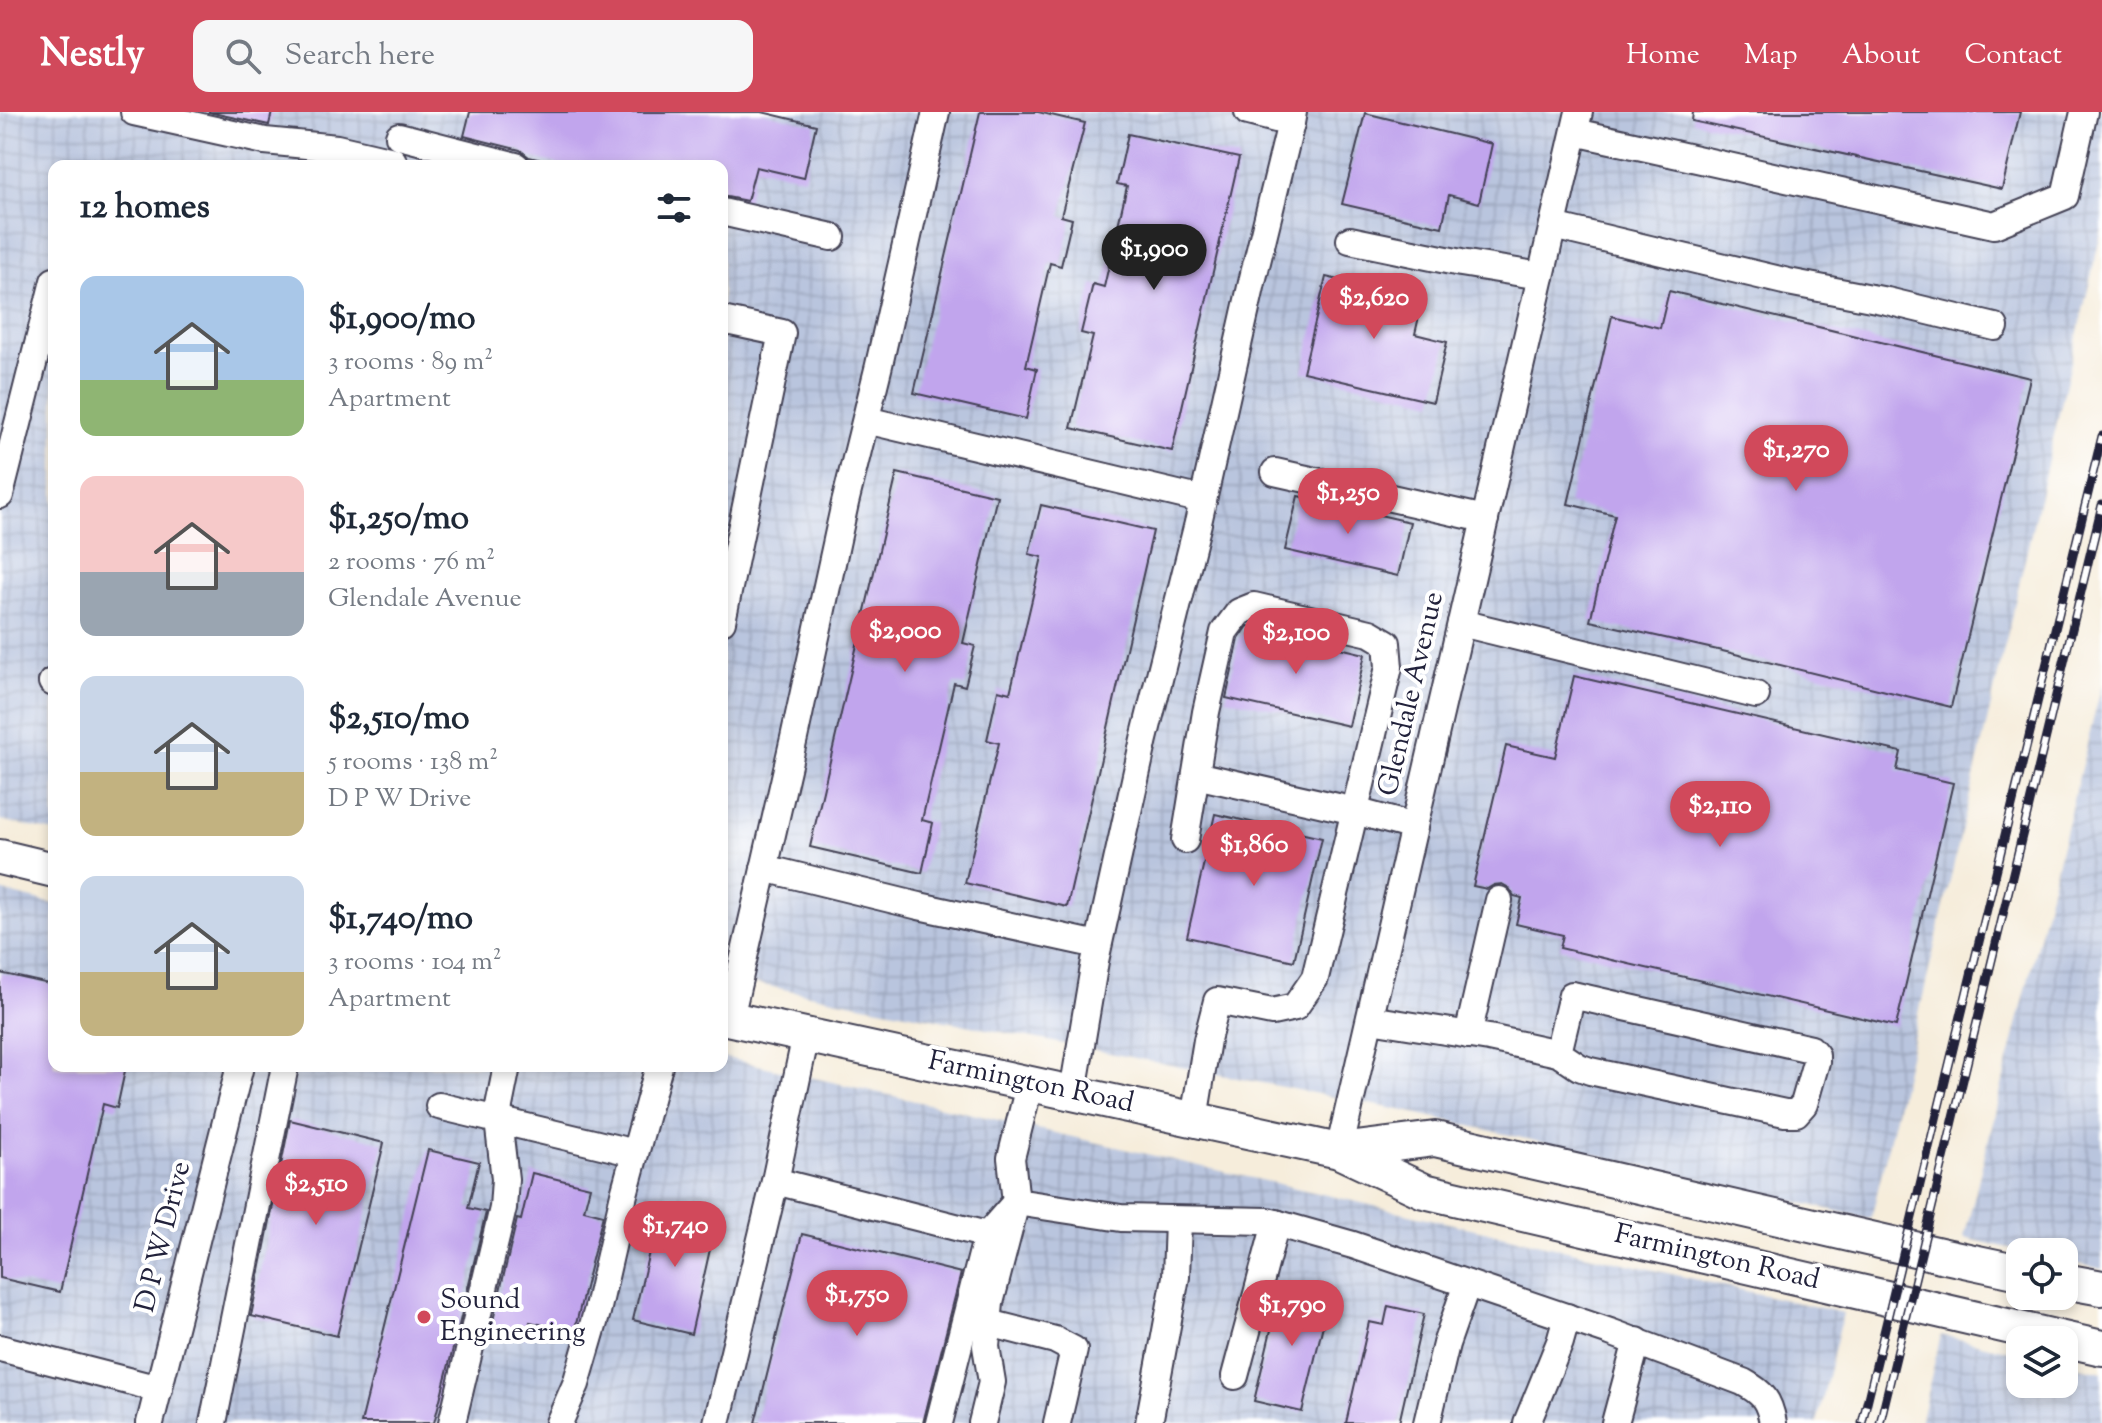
<!DOCTYPE html>
<html lang="en">
<head>
<meta charset="utf-8">
<style>
  :root { --surface:#fff; --page:#f6f6f7; --text:#1f2937; --muted:#747a83; --accent:#d1495b }
  body { margin:0; font-family:"Sorts Mill Goudy",serif; background:var(--page); color:var(--text); height:100vh; display:flex; flex-direction:column; font-size:30px; white-space:nowrap }
  * { box-sizing:border-box; margin:0 }
  p { font-size:26px; color:var(--muted) }
  .icon { flex:none; width:44px; height:44px; fill:none; stroke:currentColor; stroke-width:2; stroke-linecap:round; stroke-linejoin:round }
  .map { position:relative; flex:1; overflow:hidden }
  .details { position:absolute; left:48px; top:48px; width:680px; height:912px; display:flex; flex-direction:column; background:var(--surface); border-radius:16px; box-shadow:0 4px 12px #0003 }
  .details>* { flex:none }
  .buttons { position:absolute; left:2006px; top:1126px; display:grid; gap:16px }
  .buttons a { display:grid; place-items:center; width:72px; height:72px; border-radius:16px; background:var(--surface); box-shadow:0 4px 12px #0003; font-size:40px }
  .price { position:absolute; translate:-50% -68px; padding:0 18px; border-radius:28px; background:var(--accent); color:#fff; font-size:26px; line-height:52px; filter:drop-shadow(0 2px 4px #0008) }
  .price::after { content:''; position:absolute; left:50%; top:48px; width:24px; height:18px; margin-left:-12px; background:inherit; clip-path:polygon(0 0,100% 0,50% 100%) }
  .price.on { background:#222; color:#fff }
  ul { padding:0; list-style:none }
  li { display:flex; align-items:center; gap:24px; height:200px; padding:0 32px }
  li span { display:grid; place-items:center; flex:none; width:224px; height:160px; border-radius:16px; color:#555 }
  li>.icon { margin-inline-start:auto }
  span .icon { width:96px; height:96px; fill:#fffc; stroke-width:1 }
  li b { font-size:34px }
  h2 { display:flex; justify-content:space-between; align-items:center; height:96px; padding:0 32px; font-size:34px }
  header { display:flex; align-items:center; gap:48px; box-sizing:border-box; height:112px; padding:0 40px; background:var(--accent); color:#fff }
  header strong { font-size:38px }
  nav { display:flex; gap:44px; margin-inline-start:auto; font-size:28px }
  .search { width:560px; height:72px; background:var(--page); display:flex; align-items:center; gap:20px; box-sizing:border-box; padding:0 28px; border-radius:16px; color:var(--muted); font-size:30px }
  .map>svg:first-child { display:block }
  .industrial { fill:url(#industrial-grid) }
  .building { fill:#c1a5ed }
  .lines { fill:none; stroke-linecap:round; stroke-linejoin:round }
  .minor-casing { stroke:#424053; stroke-width:30 }
  .major-casing { stroke:#424053; stroke-width:38 }
  .minor { stroke:#fff; stroke-width:26 }
  .major { stroke:#fff; stroke-width:34 }
  .rail-casing { stroke:#22223b; stroke-width:9 }
  .rail { stroke:#fff; stroke-width:6; stroke-dasharray:18; stroke-linecap:butt }
  .poi-dot { fill:#d1495b; stroke:#fff; stroke-width:3 }
  .labels { text-anchor:middle; dominant-baseline:central; stroke-width:8; stroke-linejoin:round; paint-order:stroke }
  .street-label { font-size:28px; fill:#22223b; stroke:#fff }
  .poi-label { font-size:28px; fill:#22223b; stroke:#fff; text-anchor:start }
</style>
</head>
<body>
<header>
<strong>Nestly</strong>
<div class="search"><svg class="icon" aria-label="search" viewBox="0 0 24 24"><circle cx="10" cy="10" r="6"/><path d="M15 15l6 6"/></svg>Search here</div>
<nav><a>Home</a><a>Map</a><a>About</a><a>Contact</a></nav>
</header>
<div class="map">
<svg width="2102" height="1311" viewBox="0 0 2102 1311">
  <defs>
    <pattern id="industrial-grid" width="8" height="8" patternUnits="userSpaceOnUse" patternTransform="scale(2)"><rect width="8" height="8" fill="#b9c5de"/><path d="M0 4h8M4 0v8" fill="none" stroke="#9fa9bf"/></pattern>
  </defs>
  <rect width="100%" height="100%" fill="#fff"/>
  <filter id="ink" filterUnits="userSpaceOnUse"><feTurbulence type="fractalNoise" baseFrequency=".0125" numOctaves="2"/><feDisplacementMap in="SourceGraphic" scale="16" xChannelSelector="R" yChannelSelector="G"/><feConvolveMatrix kernelMatrix="1 2 1 2 8 2 1 2 1" color-interpolation-filters="sRGB"/></filter>
  <filter id="wash" filterUnits="userSpaceOnUse"><feTurbulence type="fractalNoise" baseFrequency=".006" numOctaves="4" result="noise"/><feDisplacementMap in="SourceGraphic" scale="32" xChannelSelector="R" yChannelSelector="G"/><feGaussianBlur stdDeviation="1.8" result="paint"/><feColorMatrix in="noise" values="0 0 0 0 0 0 0 0 0 0 0 0 0 0 0 0 0 1.4 0 .05"/><feComposite in="paint" operator="in"/></filter>
  <g filter="url(#wash)">
    <rect width="100%" height="100%" fill="#f6eddb"/>
    <g class="industrial">
      <polygon points="0,0 2102,0 2102,117 1871,1107 1410,1000 722,865 722,54 54,54 54,720 0,708"/>
      <polygon points="2102,572 2102,1157 2064,1149 2064,1140 2026,1140 1964,1126"/>
      <polygon points="0,779 54,792 54,954 722,954 722,945 1843,1201 1817,1311 0,1311"/>
      <polygon points="1941,1223 2020,1241 2020,1272 2064,1272 2064,1251 2102,1260 2102,1311 1920,1311"/>
    </g>
    <g id="blocks">
      <g class="building">
        <polygon points="208,0 272,0 269,13"/>
        <polygon points="470,0 762,0 816,13 804,66 756,55 747,89 722,84 722,54 566,54 529,45 520,38 464,24"/>
        <polygon points="980,0 1038,0 1085,11 1061,104 1072,107 1061,154 1050,151 1026,254 1037,257 1026,307 914,281"/>
        <polygon points="1693,0 2020,0 2002,77 1692,9"/>
        <polygon points="1365,1 1492,32 1479,91 1449,83 1442,115 1342,92"/>
        <polygon points="1128,22 1239,46 1172,339 1071,316 1093,224 1081,221 1093,172 1104,175 1127,74 1117,72"/>
        <polygon points="1326,165 1423,187 1415,222 1447,230 1433,290 1303,260"/>
        <polygon points="1669,179 2030,266 1951,595 1731,541 1590,509 1615,403 1568,392 1612,204 1660,216"/>
        <polygon points="897,361 997,384 963,531 975,534 965,574 954,571 922,708 933,711 922,761 810,735"/>
        <polygon points="1298,384 1410,410 1398,464 1285,438"/>
        <polygon points="1041,393 1153,419 1067,795 965,771 999,631 987,628 998,578 1010,581 1042,445 1029,442"/>
        <polygon points="1248,514 1365,542 1349,614 1226,586 1239,527"/>
        <polygon points="1574,564 1901,640 1897,658 1953,671 1896,914 1560,836 1563,823 1516,812 1522,786 1514,784 1509,776 1502,772 1494,773 1487,777 1473,774 1506,634 1555,645"/>
        <polygon points="1215,702 1322,726 1294,849 1187,825"/>
        <polygon points="0,861 54,873 54,954 126,954 117,996 103,992 60,1180 0,1166"/>
        <polygon points="290,1008 384,1031 337,1224 251,1204"/>
        <polygon points="428,1038 479,1050 468,1096 486,1100 460,1209 434,1311 361,1311"/>
        <polygon points="532,1061 590,1075 584,1098 603,1103 574,1220 530,1210 526,1226 491,1217 517,1107 521,1108"/>
        <polygon points="660,1093 717,1106 691,1222 633,1208"/>
        <polygon points="802,1122 961,1161 923,1311 755,1311"/>
        <polygon points="1282,1172 1330,1184 1302,1300 1254,1289"/>
        <polygon points="1388,1194 1424,1202 1399,1311 1346,1311 1369,1210 1384,1213"/>
      </g>
    </g>
  </g>
  <g filter="url(#ink)">
    <use href="#blocks" fill-opacity="0" stroke="#424053" stroke-width="2"/>
    <g class="lines">
      <g class="minor-casing">
        <g id="minor">
          <polyline points="134,0 265,29 337,36 393,49"/>
          <polyline points="1248,0 1291,11 1293,0"/>
          <polyline points="1575,20 1994,113 2065,84 2084,0"/>
          <polyline points="399,24 516,54"/>
          <polyline points="722,100 832,125"/>
          <polyline points="1553,114 1788,170 1887,189 1995,215"/>
          <polyline points="1350,128 1461,151 1541,164"/>
          <polyline points="722,208 782,221 722,509"/>
          <polyline points="866,308 1203,388"/>
          <polyline points="1275,360 1485,407"/>
          <polyline points="0,383 54,169"/>
          <polyline points="1461,511 1756,583"/>
          <polyline points="52,570 54,571"/>
          <polyline points="1196,663 1355,699 1414,715"/>
          <polyline points="1185,728 1206,600 1224,520 1239,500 1254,494 1370,521 1387,531 1389,555 1315,866 1295,895 1272,900 1217,889 1207,928 1194,1007"/>
          <polyline points="764,756 919,794 1098,833"/>
          <polyline points="730,906 794,626 845,391 879,253 936,0"/>
          <polyline points="1370,907 1489,926 1558,941 1572,883 1811,937 1816,943 1816,950 1804,992 1796,1001 1785,1001 1590,959 1579,955 1558,941"/>
          <polyline points="1468,923 1499,788"/>
          <path d="M1030,970l-19,76 5,44 105,16 147,3 85,24 257,87 133,50c20,11 26,18 30,41"/>
          <polyline points="1073,980 1095,849 1144,627 1198,411 1253,166 1291,11"/>
          <polyline points="439,994 635,1041"/>
          <polyline points="1339,1039 1579,0"/>
          <polyline points="775,1069 987,1123"/>
          <polyline points="989,1211 1055,1228 1074,1238 1057,1311"/>
          <polyline points="0,1236 159,1277"/>
          <polyline points="1235,1264 1276,1111"/>
          <polyline points="150,1311 240,954"/>
          <polyline points="213,1311 285,954"/>
          <polyline points="452,1311 503,1096 505,1067 498,1008 499,994 507,954"/>
          <polyline points="559,1311 576,1272 597,1200 624,1082 659,954"/>
          <polyline points="717,1311 775,1069 806,923"/>
          <polyline points="939,1311 987,1123 1016,1090"/>
          <polyline points="982,1311 992,1270 986,1234 990,1191 1014,1098"/>
          <polyline points="1149,1311 1176,1165 1178,1109"/>
          <polyline points="1427,1311 1446,1232 1467,1172"/>
          <polyline points="1527,1311 1560,1230 1567,1205"/>
          <polyline points="1615,1311 1637,1229"/>
        </g>
      </g>
      <g class="major-casing">
        <g id="major">
          <polyline points="0,745 54,758"/>
          <polyline points="722,905 1339,1039 1424,1079 2102,1236"/>
          <polyline points="1340,1039 1435,1027 1945,1144 2020,1160"/>
          <polyline points="2064,1169 2102,1176"/>
        </g>
      </g>
      <use href="#minor" class="minor"/>
      <use href="#major" class="major"/>
      <g class="rail-casing">
        <g id="rail">
          <polyline points="1862,1311 2102,324"/>
          <polyline points="1880,1311 2102,393"/>
        </g>
      </g>
      <use href="#rail" class="rail"/>
    </g>
  </g>
  <circle class="poi-dot" cx="424" cy="1205" r="8"/>
  <g class="labels">
    <g class="street-label">
      <text transform="translate(1412 582) rotate(-77)">Glendale Avenue</text>
      <text transform="translate(1031 971) rotate(12)">Farmington Road</text>
      <text transform="translate(164 1125) rotate(-76)">D P W Drive</text>
      <text transform="translate(1717 1146) rotate(13)">Farmington Road</text>
    </g>
    <g class="poi-label">
      <text x="440" y="1189">Sound<tspan x="440" dy="32">Engineering</tspan></text>
    </g>
  </g>
</svg>
<div class="buttons">
<a><svg class="icon" aria-label="locate" viewBox="0 0 24 24"><circle cx="12" cy="12" r="6"/><path d="M12 2v4M12 18v4M2 12h4M18 12h4"/></svg></a>
<a><svg class="icon" aria-label="layers" viewBox="0 0 24 24"><path d="M12 4l9 5-9 5-9-5zM3 14l9 5 9-5"/></svg></a>
</div>
<b class="price on" style="left:1154px;top:180px">$1,900</b>
<b class="price" style="left:1374px;top:229px">$2,620</b>
<b class="price" style="left:1796px;top:381px">$1,270</b>
<b class="price" style="left:1348px;top:424px">$1,250</b>
<b class="price" style="left:905px;top:562px">$2,000</b>
<b class="price" style="left:1296px;top:564px">$2,100</b>
<b class="price" style="left:1720px;top:737px">$2,110</b>
<b class="price" style="left:1254px;top:776px">$1,860</b>
<b class="price" style="left:316px;top:1115px">$2,510</b>
<b class="price" style="left:675px;top:1157px">$1,740</b>
<b class="price" style="left:857px;top:1226px">$1,750</b>
<b class="price" style="left:1292px;top:1236px">$1,790</b>
<section class="details">
<h2>12 homes<svg class="icon" aria-label="filters" viewBox="0 0 24 24"><path d="M4 7h16M4 17h16"/><circle cx="9" cy="7" r="2"/><circle cx="15" cy="17" r="2"/></svg></h2>
<ul>
<li><span style="background:linear-gradient(#a9c7e8 65%,#8fb573 0)"><svg class="icon" aria-label="home" viewBox="0 0 24 24"><path d="M3 11l9-7 9 7M6 9v11h12V9"/></svg></span><div><b>$1,900/mo</b><p>3 rooms · 89 m²</p><p>Apartment</p></div></li>
<li><span style="background:linear-gradient(#f6c9c9 60%,#9aa5b1 0)"><svg class="icon" aria-label="home" viewBox="0 0 24 24"><path d="M3 11l9-7 9 7M6 9v11h12V9"/></svg></span><div><b>$1,250/mo</b><p>2 rooms · 76 m²</p><p>Glendale Avenue</p></div></li>
<li><span style="background:linear-gradient(#c9d6e8 60%,#c2b280 0)"><svg class="icon" aria-label="home" viewBox="0 0 24 24"><path d="M3 11l9-7 9 7M6 9v11h12V9"/></svg></span><div><b>$2,510/mo</b><p>5 rooms · 138 m²</p><p>D P W Drive</p></div></li>
<li><span style="background:linear-gradient(#c9d6e8 60%,#c2b280 0)"><svg class="icon" aria-label="home" viewBox="0 0 24 24"><path d="M3 11l9-7 9 7M6 9v11h12V9"/></svg></span><div><b>$1,740/mo</b><p>3 rooms · 104 m²</p><p>Apartment</p></div></li>
</ul>
</section>
</div>
</body>
</html>
